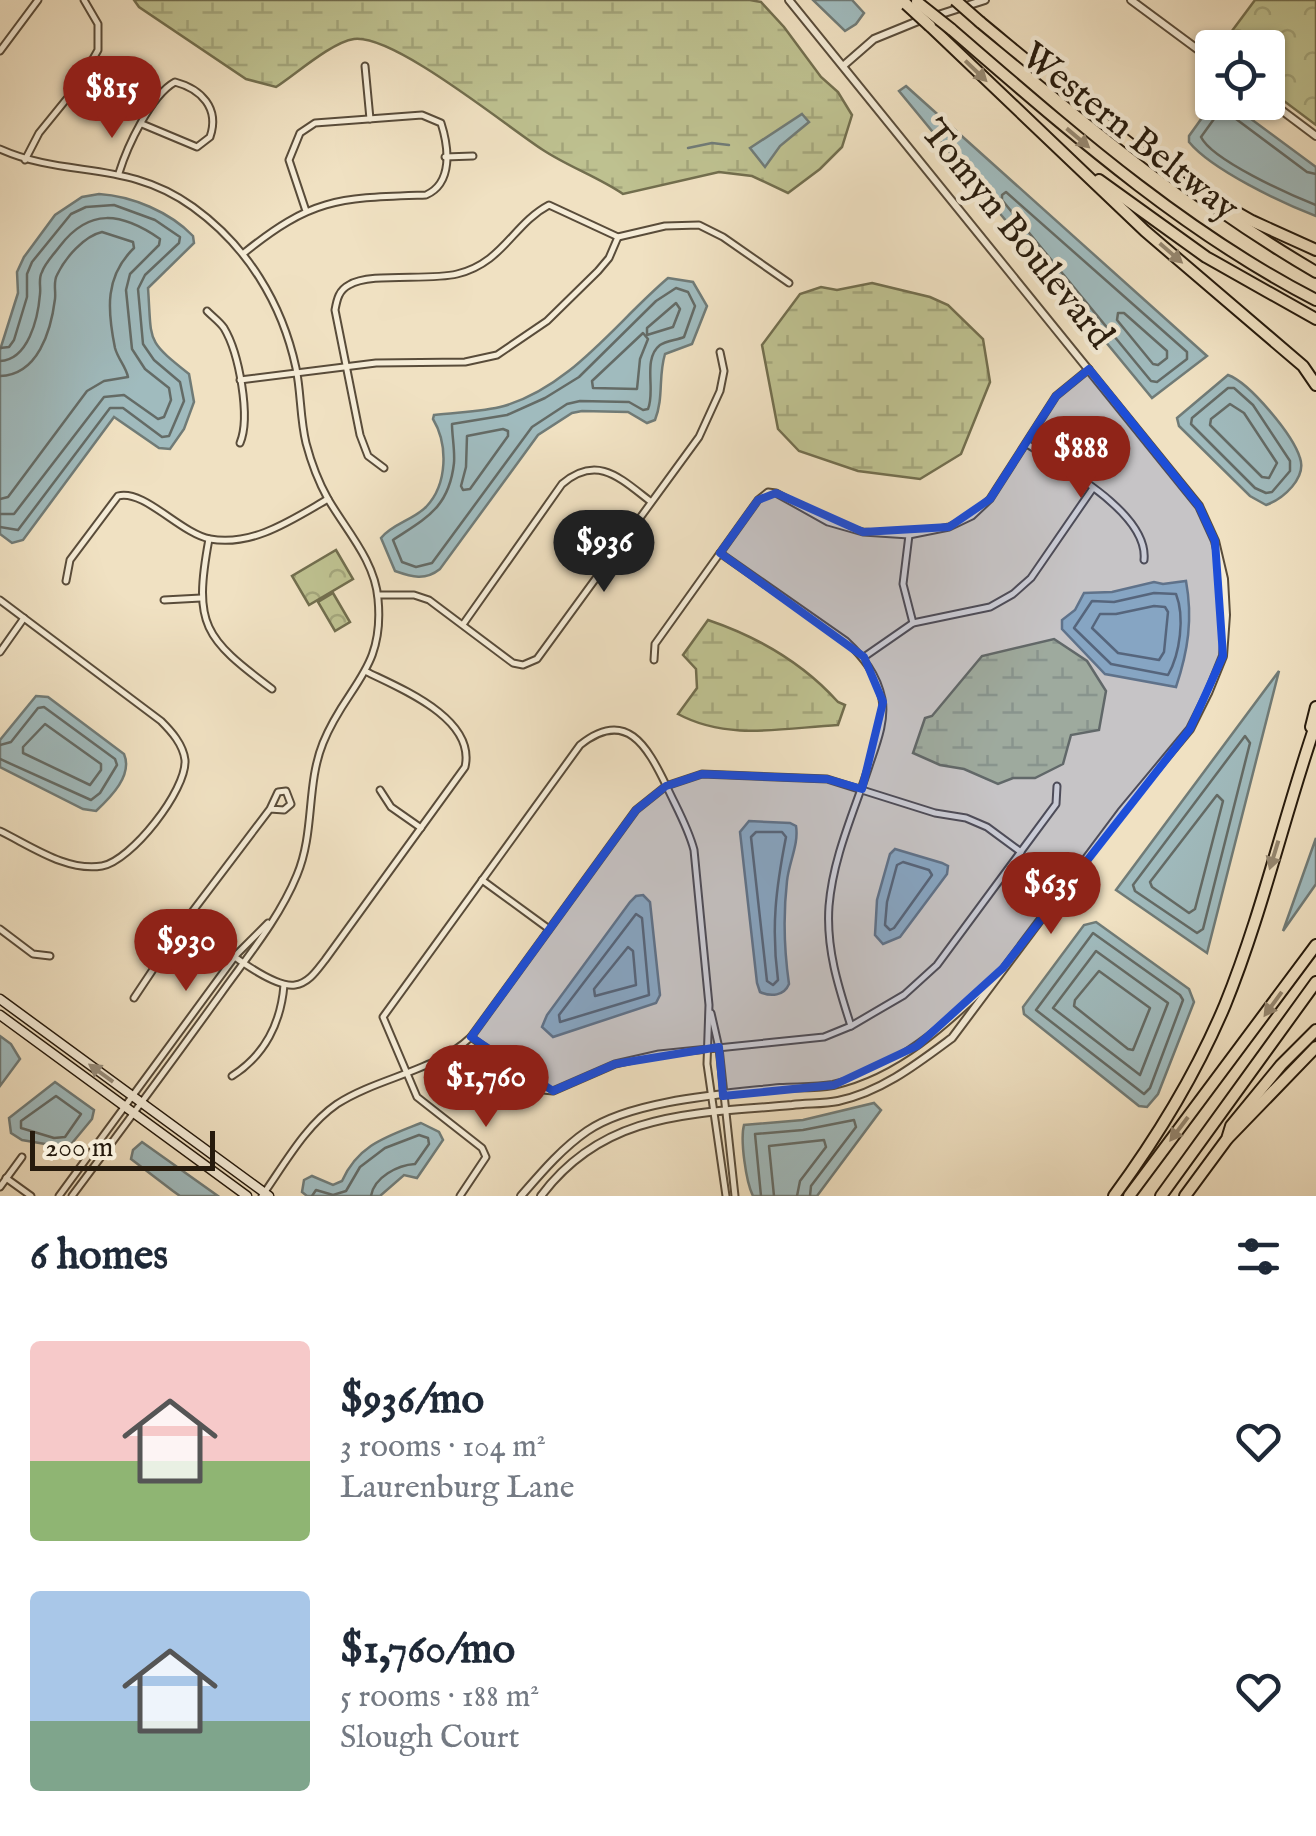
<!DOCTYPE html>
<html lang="en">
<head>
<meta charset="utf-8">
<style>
  :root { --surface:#fff; --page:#f6f6f7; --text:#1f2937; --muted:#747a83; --accent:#8f2418 }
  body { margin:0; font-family:"IM FELL English",serif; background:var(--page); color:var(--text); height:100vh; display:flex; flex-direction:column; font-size:38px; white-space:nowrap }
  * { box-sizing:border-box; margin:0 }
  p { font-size:32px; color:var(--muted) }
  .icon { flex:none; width:55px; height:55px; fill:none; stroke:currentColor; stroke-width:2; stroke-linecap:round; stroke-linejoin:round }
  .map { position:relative; height:1196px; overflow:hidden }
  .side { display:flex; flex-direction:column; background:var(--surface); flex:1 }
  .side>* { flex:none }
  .fabs { position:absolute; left:1195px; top:30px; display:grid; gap:20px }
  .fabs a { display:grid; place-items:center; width:90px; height:90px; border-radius:10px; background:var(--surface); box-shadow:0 2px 8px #0004; font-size:50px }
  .scale { position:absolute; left:30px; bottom:25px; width:185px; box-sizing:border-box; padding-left:10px; border:5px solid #271b0d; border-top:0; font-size:28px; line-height:35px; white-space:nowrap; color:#271b0d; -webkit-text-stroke:8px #f5ecd7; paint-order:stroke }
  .price { position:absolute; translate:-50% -85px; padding:0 22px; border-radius:35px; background:var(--accent); color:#fff; font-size:32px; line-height:65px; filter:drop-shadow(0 2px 5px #0008) }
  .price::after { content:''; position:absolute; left:50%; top:60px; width:30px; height:22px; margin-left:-15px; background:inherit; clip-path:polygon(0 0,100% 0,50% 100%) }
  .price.on { background:#222; color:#fff }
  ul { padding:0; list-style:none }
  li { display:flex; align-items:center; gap:30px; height:250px; padding:0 30px }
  li span { display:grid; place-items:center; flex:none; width:280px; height:200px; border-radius:10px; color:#555 }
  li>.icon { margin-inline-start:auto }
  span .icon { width:120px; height:120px; fill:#fffc; stroke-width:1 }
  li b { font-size:42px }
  h2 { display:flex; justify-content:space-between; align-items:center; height:120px; padding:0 30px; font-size:42px }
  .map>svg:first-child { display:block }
  .forest { fill:url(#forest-crowns); stroke:#726e4e; stroke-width:2.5 }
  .wetland { fill:url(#wetland-marsh); stroke:#726e4e; stroke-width:2.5 }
  .water { fill:#a0bbbe; stroke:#707b77; stroke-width:2.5 }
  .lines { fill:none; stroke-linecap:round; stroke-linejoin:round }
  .shore { stroke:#646b66; stroke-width:2.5 }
  .stream { stroke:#707b77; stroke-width:2.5 }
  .minor-casing { stroke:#594c3a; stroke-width:9 }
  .tertiary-casing { stroke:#594c3a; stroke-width:10 }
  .secondary-casing { stroke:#271b0d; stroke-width:11 }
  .motorway-casing { stroke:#271b0d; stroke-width:14 }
  .minor { stroke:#f5ecd7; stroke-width:5 }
  .tertiary { stroke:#f5ecd7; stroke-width:6 }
  .secondary { stroke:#f5ecd7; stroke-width:8 }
  .motorway { stroke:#f0e1c2; stroke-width:10 }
  .motorway-bridge-casing { stroke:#271b0d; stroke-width:14; stroke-linecap:butt }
  .motorway-bridge { stroke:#f0e1c2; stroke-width:10 }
  .oneway { fill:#968871 }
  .oneway2 { fill:#988e7c }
  .marked { fill:#1d4ed8; fill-opacity:0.2; stroke:#1d4ed8; stroke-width:8; stroke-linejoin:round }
  .labels { text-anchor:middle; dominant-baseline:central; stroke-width:9; stroke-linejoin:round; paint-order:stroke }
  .street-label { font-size:38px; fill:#271b0d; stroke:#f5ecd7 }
</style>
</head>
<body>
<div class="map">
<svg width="1316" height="1196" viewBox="0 0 1316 1196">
  <defs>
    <pattern id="forest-crowns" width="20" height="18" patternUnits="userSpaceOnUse" patternTransform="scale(2.5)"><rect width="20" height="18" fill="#bec190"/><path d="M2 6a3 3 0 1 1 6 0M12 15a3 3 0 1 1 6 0" fill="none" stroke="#a3a57b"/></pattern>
    <pattern id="wetland-marsh" width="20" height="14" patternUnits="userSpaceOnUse" patternTransform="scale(2.5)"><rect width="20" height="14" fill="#bec190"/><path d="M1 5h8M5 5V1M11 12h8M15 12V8" fill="none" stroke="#a3a57b"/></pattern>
  </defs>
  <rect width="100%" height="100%" fill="#f0e1c2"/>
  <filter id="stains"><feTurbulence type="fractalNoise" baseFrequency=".002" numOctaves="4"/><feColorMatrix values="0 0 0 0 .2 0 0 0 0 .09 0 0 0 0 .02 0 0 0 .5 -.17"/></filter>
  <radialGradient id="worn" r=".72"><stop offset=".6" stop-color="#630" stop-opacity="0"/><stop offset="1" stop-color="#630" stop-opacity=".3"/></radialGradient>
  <g class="forest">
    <polygon points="1255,0 1316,0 1316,125 1268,89 1268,48 1220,47"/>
    <polygon points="336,550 353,579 309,605 292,576"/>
    <polygon points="333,593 350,622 335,631 318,602"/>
  </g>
  <g class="wetland">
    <path d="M134,0h616l11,2 23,25 37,50 17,15 14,23 -10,32 -22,22 -32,24 -36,-17 -33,-4 -96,22c-25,-17 -54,-27 -80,-44 -37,-24 -149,-116 -189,-111 -22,3 -58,35 -78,48l-30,-8 -107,-72z"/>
    <polygon points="872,283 930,297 948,305 983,339 990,382 961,454 920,479 858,471 799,451 778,429 762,345 800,294 821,287 837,290"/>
    <path d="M708,620c50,17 95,43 130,82l7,3 -7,20c-55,3 -110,16 -160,-11l19,-26 -1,-19 -13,-14z"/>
    <polygon points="1054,639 1087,661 1106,691 1099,730 1071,735 1063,764 1035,778 1013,778 998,784 964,769 940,765 913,753 925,718 932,716 982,656"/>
  </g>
  <g class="water">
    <polygon points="813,0 852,0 864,13 856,24 845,31"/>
    <polygon points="906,86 1207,356 1152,398 899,91"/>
    <path d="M1228,102l88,65v49c-34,-13 -104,-46 -127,-74v-6l23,-32z"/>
    <polygon points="802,114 809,122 780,146 765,167 750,148"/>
    <path d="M99,194c33,2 71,18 94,42l1,7 -46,45c4,55 -3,51 41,86l5,28 -10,27 -14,20 -11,-1 -45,-31 -91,123 -11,3 -12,-9v-184l18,-57 -1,-21 7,-15 31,-42 27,-18z"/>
    <path d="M668,278l25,4 14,24 -15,38 -27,10c-7,23 -1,43 -10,66l-8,3 -19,-11 -46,-1 -10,2 -34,22 -98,134c-15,12 -28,8 -45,2l-14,-33c11,-14 32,-18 45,-31 22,-23 22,-63 7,-88l1,-4c23,-3 48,-3 70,-9 68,-20 112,-84 164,-128z"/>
    <path d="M1228,375c22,8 65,60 72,83 7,20 -17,41 -34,47l-16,-9 -71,-70 -2,-8z"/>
    <path d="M1186,581c7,38 2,70 -10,106l-71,-13 -43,-45v-9l13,-10 9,-17 28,-1 42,-10 9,2z"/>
    <polygon points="1279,671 1207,953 1116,890"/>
    <path d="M36,696l12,1 76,57c9,21 -13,43 -28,57l-13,-2 -83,-42v-27z"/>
    <path d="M749,821l41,2 6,3c3,18 -7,36 -9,55 -4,35 -3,68 2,103 -5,12 -18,13 -29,8l-3,-9 -17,-151z"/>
    <polygon points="1316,838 1316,884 1283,931"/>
    <polygon points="895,849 942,863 948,866 947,874 900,937 883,944 875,935 877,900 890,854"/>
    <polygon points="643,895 650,902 660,995 656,1003 553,1037 542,1027 547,1015 630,902 636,896"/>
    <polygon points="1096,922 1189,989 1194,1002 1158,1094 1147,1107 1139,1106 1024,1014 1023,1007 1084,925"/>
    <polygon points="0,1036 11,1044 20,1059 0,1086"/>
    <polygon points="55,1082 94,1110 92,1119 68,1148 22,1140 11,1133 9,1118"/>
    <path d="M874,1103l7,7 -64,86h-64c-7,-14 -13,-56 -9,-71l59,-5z"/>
    <path d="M421,1123l18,9 4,8 -26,38 -13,-3 -24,21h-73l-5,-4 2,-12 8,-4 21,9 9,-4c16,-36 44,-44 79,-58z"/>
    <polygon points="142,1142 218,1196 180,1196 173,1191 131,1159 133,1150"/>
  </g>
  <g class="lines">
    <g class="shore">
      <path d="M1316,174l-9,-2 -83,-62 -5,2 -18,25c11,23 89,58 115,68"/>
      <polygon points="1006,192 1187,352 1187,359 1157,382 1151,381 1002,200 1002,195"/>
      <path d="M676,288l12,4 7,14 -11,31c-7,3 -18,4 -24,8 -18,14 -4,46 -12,64l-5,1 -14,-8 -49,-1 -13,3 -35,23 -100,136 -16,4 -14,-5 -9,-22c33,-22 56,-32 61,-77 1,-13 -2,-27 -2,-39l55,-9 38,-17 34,-21 77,-76z"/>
      <polygon points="676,303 680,309 673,327 647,335 647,328"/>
      <polygon points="1118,313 1124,313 1167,351 1167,358 1158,365 1153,364 1117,320"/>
      <polygon points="643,333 648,339 640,359 637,389 593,388 592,381"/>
      <polyline points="0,348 9,347 14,340 27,297 27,274 32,262 71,214 86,207 114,205 155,220 180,237 179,243 145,275 138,289 143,344 154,360 180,382 184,401 169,436 162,437 123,408 110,408 18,530 0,527"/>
      <path d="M0,361c28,-1 38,-42 40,-67 1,-8 -2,-15 2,-22 3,-9 12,-18 18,-26 29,-38 61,-34 100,-7l-1,6 -29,29 -4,16 6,59 13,20 24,19 2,12 -7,17 -6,2 -34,-24 -20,2 -90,117h-14"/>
      <path d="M0,376c38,-1 51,-45 55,-77 1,-8 -2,-17 2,-24 8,-17 27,-39 45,-43l31,10 1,6c-29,28 -27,61 -19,100 3,11 11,19 13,29l-24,4 -17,10 -79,106 -8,2"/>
      <polygon points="1228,388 1234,388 1253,405 1290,461 1290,471 1272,492 1266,493 1255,488 1191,424 1192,418"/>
      <polygon points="1230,404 1244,413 1277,463 1269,478 1262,477 1210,425 1211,419"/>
      <polygon points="503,429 508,431 508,436 470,489 463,490 461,486 466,467 467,436"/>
      <path d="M1154,593l22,1c9,23 4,60 -8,81l-57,-11 -37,-36 18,-27 22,1z"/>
      <polygon points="1154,606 1165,607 1168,612 1164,652 1159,660 1118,653 1092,628 1100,614 1116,614"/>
      <polygon points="45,724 101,764 101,770 90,785 23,753 23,747"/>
      <polygon points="1245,736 1250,743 1203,929 1197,933 1135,891 1133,885"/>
      <polyline points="0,745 11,742 38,708 44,707 115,759 117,765 100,793 91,800 0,759"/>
      <polygon points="1217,795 1223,801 1195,909 1189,913 1152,887 1150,882"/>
      <path d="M756,832h26l4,5c-10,51 -15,90 -8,143l-5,5 -6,-4 -16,-144z"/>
      <polygon points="903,862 929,870 932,875 894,928 890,930 885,925 887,902 897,865"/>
      <polygon points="636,914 642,918 649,995 560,1022 559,1015"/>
      <polygon points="1093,933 1180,995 1183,1000 1150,1088 1144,1094 1036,1010"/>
      <polygon points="628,947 633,951 636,985 595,996 594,989"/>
      <polygon points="1096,951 1168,1003 1140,1075 1053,1008"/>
      <polygon points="1099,971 1150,1008 1133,1050 1128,1049 1074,1006 1075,1000"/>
      <polygon points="56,1096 81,1114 65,1137 54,1138 21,1128 21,1121"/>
      <path d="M312,1196l4,-6 17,5 13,-4 14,-24 25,-19 34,-13 9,3 1,6 -14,20c-17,1 -41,13 -44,32"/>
      <polyline points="761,1196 755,1134 803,1130 854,1120 856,1127 811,1186 810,1196"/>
      <polyline points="774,1196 769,1146 824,1140 826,1147 800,1181 797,1196"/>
    </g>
    <polyline class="stream" points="688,148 712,143 729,145"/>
    <g class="minor-casing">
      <g id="minor">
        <polyline points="0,51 38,0"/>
        <polyline points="365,66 370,119"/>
        <path d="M0,149c67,30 127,10 193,58 54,39 89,96 103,161 5,24 4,50 10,75 5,19 12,38 22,56 18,31 47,62 50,100 7,72 -32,86 -55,144 -17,42 -8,89 -26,132 -18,44 -50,82 -77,120 -49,68 -98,134 -148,201"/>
        <polyline points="445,157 473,156"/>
        <polyline points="25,160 39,133 78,85 98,50 98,24 84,0"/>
        <path d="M119,173c8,-26 32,-78 56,-91 26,7 45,26 35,55l-13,10 -55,-23"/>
        <path d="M244,253c69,-56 96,-55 182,-58 27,-12 23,-47 15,-72l-19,-8 -107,8 -15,10 -11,27 17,51"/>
        <path d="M207,311c6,6 13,11 17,17 15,25 27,89 16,115"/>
        <polyline points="240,380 376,363 465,362 497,355 547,321 598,271 609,258 618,237"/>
        <path d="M1027,444c35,23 122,69 117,116"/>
        <path d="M384,468l-16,-12 -8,-21 -25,-125c2,-11 4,-20 14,-25 21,-13 80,-4 108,-11 46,-11 56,-50 92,-69l69,32 47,-11 34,-1 24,12 66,46"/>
        <polyline points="909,535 903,584 913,623"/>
        <path d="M209,539c-16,86 -5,99 63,150"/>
        <path d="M720,553l126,88c17,16 31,33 36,58 4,22 -6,46 -13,67 -15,46 -36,91 -40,140 -3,42 9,80 22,120"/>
        <path d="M66,581l4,-21 48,-64c26,-7 62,37 92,43 43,8 83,-20 118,-40"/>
        <polyline points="378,595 414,595 429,600 513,663 523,665 537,659 699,437 720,391 724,371 720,352"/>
        <path d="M0,600l161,121c10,10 22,23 24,39 2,30 -54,101 -83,106 -35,6 -71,-20 -102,-35"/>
        <polyline points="164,600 201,598"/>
        <path d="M464,623l98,-139c35,-30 58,-6 88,17"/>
        <polyline points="0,652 24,618"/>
        <polyline points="864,657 913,623 990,607 1013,594 1031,578 1093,488"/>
        <polyline points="654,660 655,644 758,500 768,492 776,493 828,522 863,532 909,535 949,527 972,516 990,499 1056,396 1089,369"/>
        <polyline points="380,790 391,807 421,828"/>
        <polyline points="482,880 549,929"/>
        <path d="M186,920c22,16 83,69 109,65 14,-2 22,-15 30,-25l140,-193c11,-48 -63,-78 -98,-95"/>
        <polyline points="0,929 33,954 50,956"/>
        <polyline points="134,998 186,920 270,809 284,810 291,804 286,791 278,792 270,809"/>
        <polyline points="711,1013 719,1048 735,1196"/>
        <polyline points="471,1037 543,1090 553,1091 615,1064 659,1054 824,1037 851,1026 904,995 937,965 1056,804 1057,786"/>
        <path d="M232,1076c33,-21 49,-54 52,-91"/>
        <polyline points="6,1178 31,1196"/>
        <polyline points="0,1187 22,1157"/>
        <polyline points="59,1196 236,955 268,923"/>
        <path d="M262,1196c22,-31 43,-70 75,-92 42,-27 97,-32 134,-67l165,-227 30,-24 36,-12 125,5 108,34 31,5 21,9 34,25"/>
        <path d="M460,1196l26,-39 -4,-9 -65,-51 -34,-80 197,-272c46,-37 67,1 86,40 10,22 22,42 28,65l15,155 -2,59 19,132"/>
      </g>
    </g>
    <g class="tertiary-casing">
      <g id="tertiary">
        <polyline points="1131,0 1212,60"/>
        <polyline points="935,16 985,0"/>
        <polyline points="843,66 874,39 923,19"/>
        <polyline points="1268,100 1316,136"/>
        <path d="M521,1196c20,-23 40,-47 66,-65 45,-31 138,-37 193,-43 17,-1 36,0 53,-3 63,-14 115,-62 159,-105"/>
        <path d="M541,1196c64,-86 154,-82 251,-91 15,-2 31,-1 46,-4 43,-9 79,-37 114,-63l169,-226 69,-83 18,-36 15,-37 3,-41 -2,-36 -9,-38 -16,-35 -410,-506"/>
      </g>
    </g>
    <g class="secondary-casing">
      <g id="secondary">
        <polyline points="0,999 269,1196"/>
        <polyline points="0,1015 247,1196"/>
      </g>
    </g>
    <g class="motorway-casing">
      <g id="motorway">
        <path d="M980,22c108,89 214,179 336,250"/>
        <polyline points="930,26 1145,231 1303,366 1316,385"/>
        <path d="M951,29c115,99 229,201 365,271"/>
        <polyline points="1099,180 1206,257 1316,319"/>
        <polyline points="1201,192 1252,221 1316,250"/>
        <polyline points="1311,727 1316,707"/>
        <polyline points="1228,1138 1316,1047"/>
        <path d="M1114,1196c44,-60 82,-122 111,-191 37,-91 59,-189 91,-282"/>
        <polyline points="1129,1196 1316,945"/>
        <polyline points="1161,1196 1316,982"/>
        <polyline points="1185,1196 1227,1139 1231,1126 1281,1065 1316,1030"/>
      </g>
    </g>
    <use href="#minor" class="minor"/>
    <use href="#tertiary" class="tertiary"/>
    <use href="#secondary" class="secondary"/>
    <use href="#motorway" class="motorway"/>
    <g class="motorway-bridge-casing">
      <g id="motorway-bridge">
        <polyline points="955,0 980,22"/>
        <polyline points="917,2 951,29"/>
        <polyline points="906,4 930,26"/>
      </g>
    </g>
    <use href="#motorway-bridge" class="motorway-bridge"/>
  </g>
  <defs><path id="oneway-solid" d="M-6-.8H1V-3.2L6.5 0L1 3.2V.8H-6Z" transform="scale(2.5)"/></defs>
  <g class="oneway">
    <use href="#oneway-solid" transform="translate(976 71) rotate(44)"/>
    <use href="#oneway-solid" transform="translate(1078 138) rotate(40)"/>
    <use href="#oneway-solid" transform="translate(1171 253) rotate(41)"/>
    <use href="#oneway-solid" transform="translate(1274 855) rotate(107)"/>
    <use href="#oneway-solid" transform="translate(1273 1004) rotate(126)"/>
    <use href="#oneway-solid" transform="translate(1179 1129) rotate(127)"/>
  </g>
  <use class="oneway2" href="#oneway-solid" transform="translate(101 1073) rotate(-144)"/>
  <path class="marked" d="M1089,369l110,137 16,35 8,115 -33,73 -187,239 -86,78 -83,39 -111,11 -4,-49 -104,17 -62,27 -82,-54 165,-227 30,-24 36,-12 125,5 35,10 21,-87 -19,-45 -144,-104 38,-53 18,-7 87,39 86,-5 41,-28 66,-103z"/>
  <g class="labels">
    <g class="street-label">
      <text transform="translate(1129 133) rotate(38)">Western Beltway</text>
      <text transform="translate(1016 235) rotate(51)">Tomyn Boulevard</text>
    </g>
  </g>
  <rect width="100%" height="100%" filter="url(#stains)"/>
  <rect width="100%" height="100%" fill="url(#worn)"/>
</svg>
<div class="fabs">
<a><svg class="icon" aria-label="locate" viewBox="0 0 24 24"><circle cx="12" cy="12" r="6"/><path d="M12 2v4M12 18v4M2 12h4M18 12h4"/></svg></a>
</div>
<div class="scale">200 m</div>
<b class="price" style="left:112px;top:141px">$815</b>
<b class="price" style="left:1081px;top:501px">$888</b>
<b class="price on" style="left:604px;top:595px">$936</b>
<b class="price" style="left:1051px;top:937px">$635</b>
<b class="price" style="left:186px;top:994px">$930</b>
<b class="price" style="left:486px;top:1130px">$1,760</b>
</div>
<section class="side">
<h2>6 homes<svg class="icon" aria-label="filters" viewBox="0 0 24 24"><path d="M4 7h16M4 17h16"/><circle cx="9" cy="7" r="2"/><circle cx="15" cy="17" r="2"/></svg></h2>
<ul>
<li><span style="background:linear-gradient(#f6c9c9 60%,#8fb573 0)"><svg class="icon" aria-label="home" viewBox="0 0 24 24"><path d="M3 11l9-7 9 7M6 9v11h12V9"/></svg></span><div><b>$936/mo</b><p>3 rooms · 104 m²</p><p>Laurenburg Lane</p></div><svg class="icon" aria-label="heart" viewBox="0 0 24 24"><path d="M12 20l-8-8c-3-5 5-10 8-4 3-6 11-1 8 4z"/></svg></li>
<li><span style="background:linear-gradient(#a9c7e8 65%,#7fa58c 0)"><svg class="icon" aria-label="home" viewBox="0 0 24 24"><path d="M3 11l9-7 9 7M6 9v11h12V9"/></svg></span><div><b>$1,760/mo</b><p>5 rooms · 188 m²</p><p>Slough Court</p></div><svg class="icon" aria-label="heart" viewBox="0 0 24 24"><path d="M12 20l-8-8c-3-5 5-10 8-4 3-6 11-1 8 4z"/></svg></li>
</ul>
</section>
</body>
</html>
